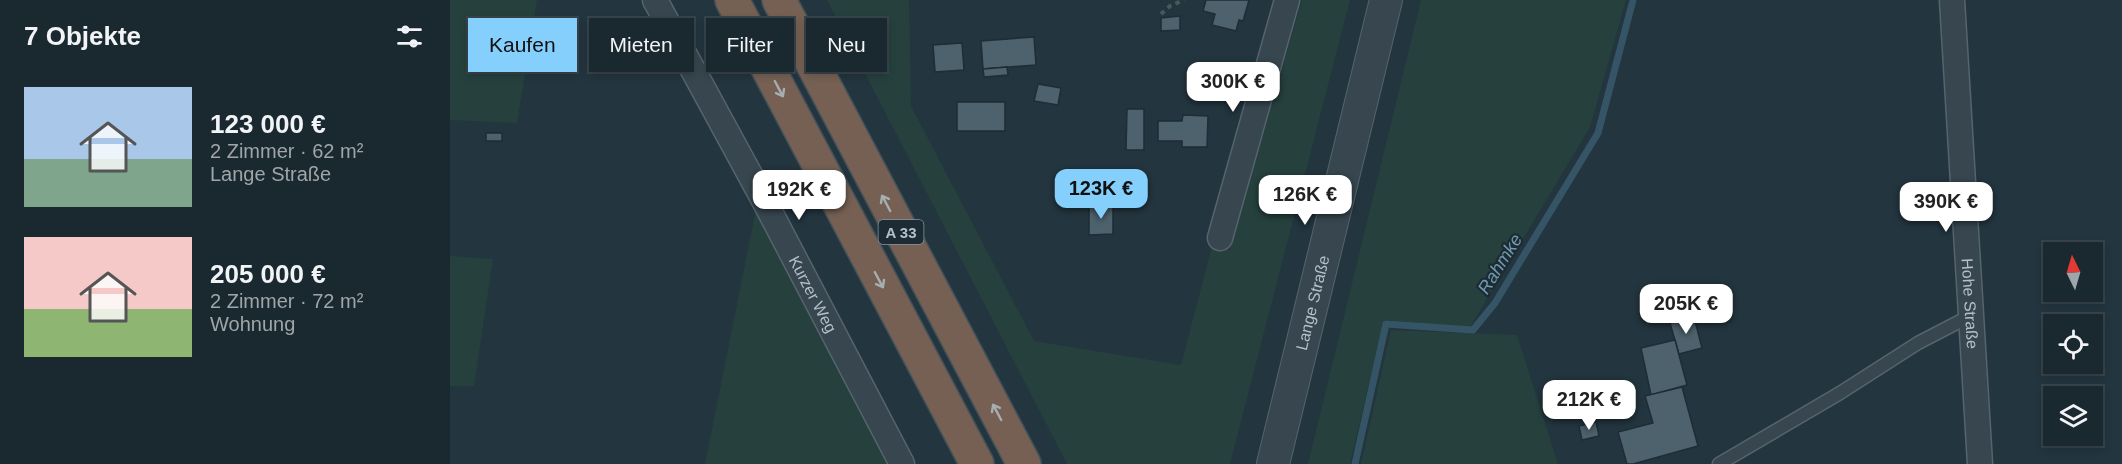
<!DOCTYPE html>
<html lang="de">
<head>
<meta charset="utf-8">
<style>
  :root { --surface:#1a282f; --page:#233037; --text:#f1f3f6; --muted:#9fa6aa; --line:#38444b; --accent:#85cffd }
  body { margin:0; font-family:Arial,sans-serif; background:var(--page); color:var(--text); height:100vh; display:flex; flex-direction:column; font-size:22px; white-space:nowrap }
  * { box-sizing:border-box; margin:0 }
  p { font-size:20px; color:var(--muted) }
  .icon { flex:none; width:33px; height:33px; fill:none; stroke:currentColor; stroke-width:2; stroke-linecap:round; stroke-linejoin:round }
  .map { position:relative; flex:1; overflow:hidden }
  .panel { display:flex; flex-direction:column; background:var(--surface); width:450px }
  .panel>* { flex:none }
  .guide { position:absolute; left:18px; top:18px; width:570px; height:54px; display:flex; gap:12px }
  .needle { width:39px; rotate:355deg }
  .tools { position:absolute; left:1593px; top:242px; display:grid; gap:12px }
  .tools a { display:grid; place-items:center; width:60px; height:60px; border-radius:0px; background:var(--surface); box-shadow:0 3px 9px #0003,0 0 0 2px var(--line); font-size:30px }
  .price { position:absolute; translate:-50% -51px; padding:0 14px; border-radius:12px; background:#fff; color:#222; font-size:20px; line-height:39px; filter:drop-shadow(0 2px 3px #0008) }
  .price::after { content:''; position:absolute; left:50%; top:36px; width:18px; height:14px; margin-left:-9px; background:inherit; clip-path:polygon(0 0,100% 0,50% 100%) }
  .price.on { background:var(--accent); color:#111 }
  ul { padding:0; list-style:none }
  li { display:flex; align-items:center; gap:18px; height:150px; padding:0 24px }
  li span { display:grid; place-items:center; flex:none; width:168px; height:120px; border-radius:0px; color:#555 }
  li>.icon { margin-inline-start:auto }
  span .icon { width:72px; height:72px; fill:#fffc; stroke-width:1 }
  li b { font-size:26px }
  h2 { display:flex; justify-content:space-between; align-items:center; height:72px; padding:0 24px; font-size:26px }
  .chip { padding:0 21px; border-radius:0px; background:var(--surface); box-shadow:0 3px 9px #0003,0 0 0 2px var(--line); font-size:21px; line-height:54px }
  .chip.on { background:var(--accent); color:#111 }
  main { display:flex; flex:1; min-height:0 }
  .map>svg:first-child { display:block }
  .green { fill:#25403d }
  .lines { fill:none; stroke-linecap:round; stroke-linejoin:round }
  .stream { stroke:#355566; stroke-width:7 }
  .building { fill:#4d626c; stroke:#1e2d36; stroke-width:1.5 }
  .service-casing { stroke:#55646d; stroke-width:15 }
  .minor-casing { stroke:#55646d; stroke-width:27 }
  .tertiary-casing { stroke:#55646d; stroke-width:34 }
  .motorway-casing { stroke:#42515a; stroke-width:36 }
  .path { stroke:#435c59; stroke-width:4; stroke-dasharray:4.5 4.5; stroke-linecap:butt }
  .service { stroke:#37464f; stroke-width:12 }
  .minor { stroke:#37464f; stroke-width:24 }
  .tertiary { stroke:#37464f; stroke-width:32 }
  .motorway { stroke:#756053; stroke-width:33 }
  .oneway { stroke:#a7aeb2 }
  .labels { text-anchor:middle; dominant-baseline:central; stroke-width:4.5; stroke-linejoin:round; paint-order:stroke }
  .shield { fill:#1c2b34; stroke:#86949d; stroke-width:1.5 }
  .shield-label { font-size:15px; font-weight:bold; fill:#b3c1ca }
  .street-label { font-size:16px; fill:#b3c1ca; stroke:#1c2b34 }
  .water-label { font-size:18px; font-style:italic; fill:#7199ae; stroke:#1c2b34 }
</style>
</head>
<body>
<main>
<section class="panel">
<h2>7 Objekte<svg class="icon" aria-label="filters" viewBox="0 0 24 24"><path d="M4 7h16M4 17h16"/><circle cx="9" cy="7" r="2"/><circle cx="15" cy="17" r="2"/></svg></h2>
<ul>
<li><span style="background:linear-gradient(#a9c7e8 60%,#7fa58c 0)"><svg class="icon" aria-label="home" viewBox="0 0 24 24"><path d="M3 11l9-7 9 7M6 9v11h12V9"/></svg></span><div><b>123 000 €</b><p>2 Zimmer · 62 m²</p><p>Lange Straße</p></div></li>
<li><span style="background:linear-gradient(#f6c9c9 60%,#8fb573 0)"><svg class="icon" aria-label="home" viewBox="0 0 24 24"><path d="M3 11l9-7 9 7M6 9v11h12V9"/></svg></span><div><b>205 000 €</b><p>2 Zimmer · 72 m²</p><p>Wohnung</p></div></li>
</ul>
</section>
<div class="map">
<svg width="1672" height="464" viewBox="0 0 1672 464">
  <rect width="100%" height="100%" fill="#23353f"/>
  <g class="green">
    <polygon points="0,0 87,0 67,123 0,120"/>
    <polygon points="377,0 459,0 461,106 584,341 731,365 762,246 780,250 852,0 900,0 780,464 617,464"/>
    <polygon points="971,0 1176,0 1140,127 1020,327 934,320 900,464 858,464"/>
    <polygon points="306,209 439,464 255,464"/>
    <polygon points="0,256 43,259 24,386 0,386"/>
    <polygon points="941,330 1067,335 1108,464 911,464"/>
  </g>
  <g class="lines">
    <polyline class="stream" points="905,464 936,324 1023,330 1045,303 1148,133 1183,0"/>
  </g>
  <g class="building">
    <polygon points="756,0 799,0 793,21 789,20 786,31 762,25 765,14 753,11"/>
    <polygon points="730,16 730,30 711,31 711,18"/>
    <polygon points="584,37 586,65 533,69 531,41"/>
    <polygon points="512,43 514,70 485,72 483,45"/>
    <polygon points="557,67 558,75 534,77 533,69"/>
    <polygon points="588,84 611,88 608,105 584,101"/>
    <rect x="507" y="102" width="48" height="29"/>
    <polygon points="677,109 694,109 694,150 676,150"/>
    <polygon points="733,115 758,116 757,147 732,147 732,141 708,141 708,121 732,121"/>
    <rect x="36" y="133" width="16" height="8"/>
    <polygon points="639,206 663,206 663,234 639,235"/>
    <polygon points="1244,317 1252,348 1229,354 1220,323"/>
    <polygon points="1225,340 1237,385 1201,395 1191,348"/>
    <polygon points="1232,387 1248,446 1183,464 1177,464 1168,432 1203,423 1195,396"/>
    <polygon points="1146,422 1149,436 1132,440 1129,426"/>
  </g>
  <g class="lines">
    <g class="service-casing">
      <polyline id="service" points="1269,464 1390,393 1468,343 1522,315"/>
    </g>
    <g class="minor-casing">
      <g id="minor">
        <path id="s1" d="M205,0l112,206 135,258"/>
        <path id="s2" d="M1502,0l28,464"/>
        <polyline points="770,238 837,0"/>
      </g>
    </g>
    <g class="tertiary-casing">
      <g id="tertiary">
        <path id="s3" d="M823,464l113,-464"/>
      </g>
    </g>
    <g class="motorway-casing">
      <g id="motorway">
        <polyline points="282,0 527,464"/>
        <polyline points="329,0 574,464"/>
      </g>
    </g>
    <polyline class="path" points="711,14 720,6 734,0"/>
    <use href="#service" class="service"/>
    <use href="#minor" class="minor"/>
    <use href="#tertiary" class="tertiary"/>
    <use href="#motorway" class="motorway"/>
  </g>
  <defs><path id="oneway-shaft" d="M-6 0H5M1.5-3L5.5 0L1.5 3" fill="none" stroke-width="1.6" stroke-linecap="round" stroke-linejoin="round" transform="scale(1.5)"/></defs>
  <g class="oneway">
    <use href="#oneway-shaft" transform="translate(329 89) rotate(62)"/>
    <use href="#oneway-shaft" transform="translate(436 203) rotate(-118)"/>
    <use href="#oneway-shaft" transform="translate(429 280) rotate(62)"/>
    <use href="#oneway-shaft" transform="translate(547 412) rotate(-118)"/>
  </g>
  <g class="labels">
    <rect class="shield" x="428.5" y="220" width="45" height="24" rx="4.5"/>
    <g class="shield-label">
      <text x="451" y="232">A 33</text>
    </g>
    <g class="street-label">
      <text stroke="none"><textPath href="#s1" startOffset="334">Kurzer Weg</textPath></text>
      <text stroke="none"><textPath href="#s3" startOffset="166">Lange Straße</textPath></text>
      <text stroke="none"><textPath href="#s2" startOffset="304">Hohe Straße</textPath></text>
    </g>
    <g class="water-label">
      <text transform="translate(1050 264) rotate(-58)">Rahmke</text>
    </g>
  </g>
</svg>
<div class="tools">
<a><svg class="needle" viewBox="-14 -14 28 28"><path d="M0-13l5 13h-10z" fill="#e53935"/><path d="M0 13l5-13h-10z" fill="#9fa6aa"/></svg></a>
<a><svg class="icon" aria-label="locate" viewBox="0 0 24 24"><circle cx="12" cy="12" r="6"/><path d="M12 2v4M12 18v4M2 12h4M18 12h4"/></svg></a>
<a><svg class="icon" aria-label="layers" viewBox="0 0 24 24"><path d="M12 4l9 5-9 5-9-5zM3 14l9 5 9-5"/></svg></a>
</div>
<b class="price" style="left:783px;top:113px">300K €</b>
<b class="price on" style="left:651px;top:220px">123K €</b>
<b class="price" style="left:349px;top:221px">192K €</b>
<b class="price" style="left:855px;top:226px">126K €</b>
<b class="price" style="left:1496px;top:233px">390K €</b>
<b class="price" style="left:1236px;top:335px">205K €</b>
<b class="price" style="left:1139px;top:431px">212K €</b>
<div class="guide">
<a class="chip on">Kaufen</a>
<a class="chip">Mieten</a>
<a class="chip">Filter</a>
<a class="chip">Neu</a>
</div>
</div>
</main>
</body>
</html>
